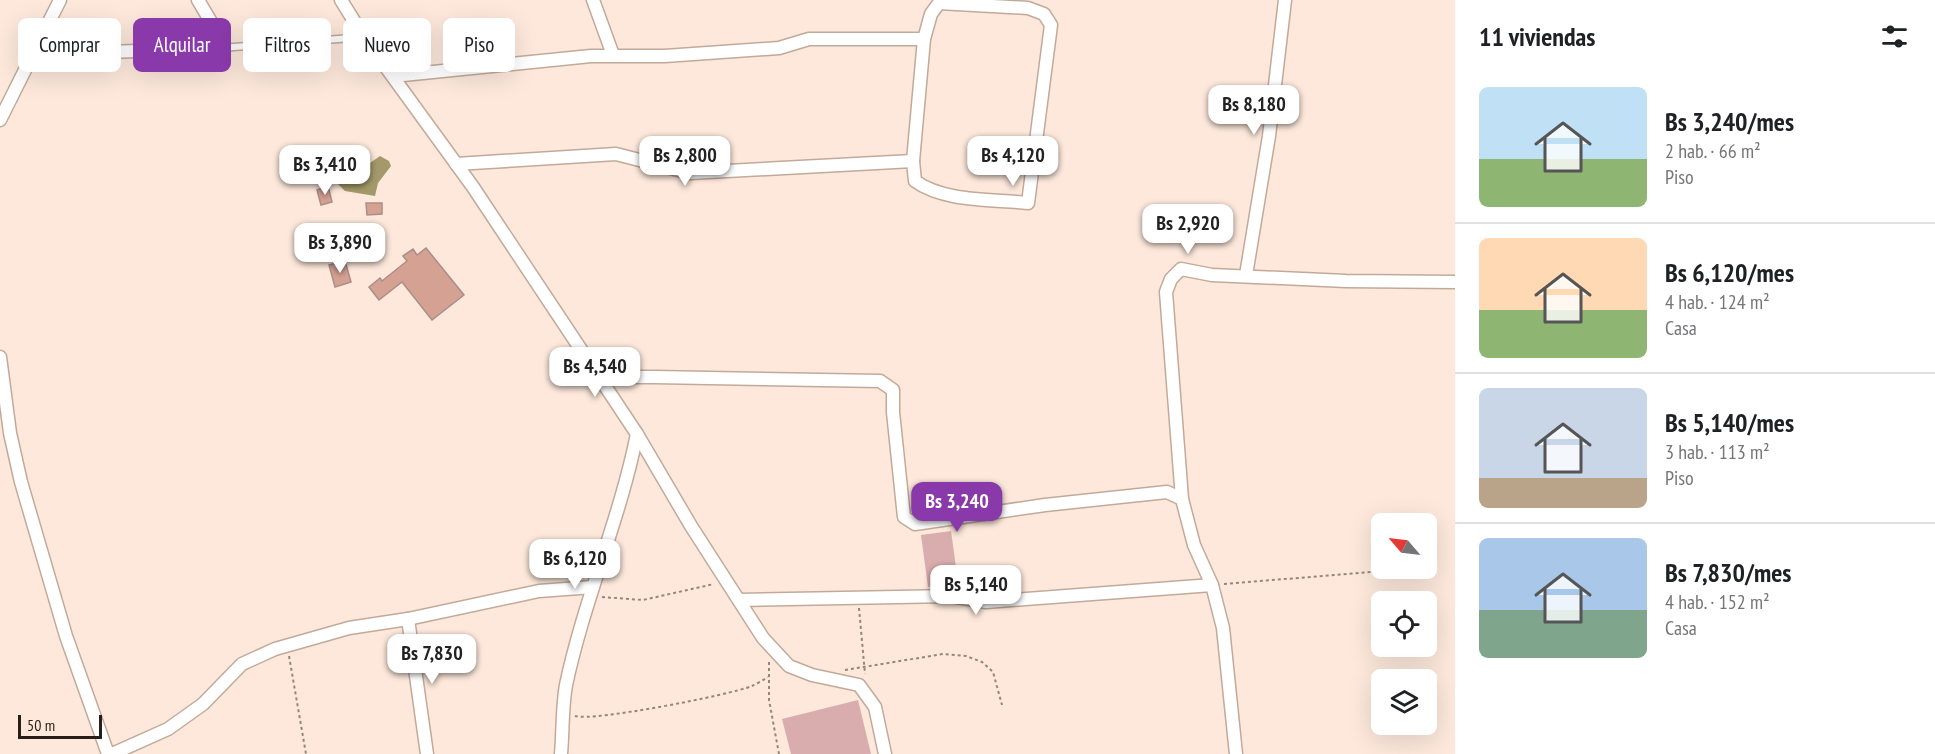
<!DOCTYPE html>
<html lang="es">
<head>
<meta charset="utf-8">
<style>
  :root { --surface:#fff; --page:#f6f6f6; --text:#202124; --muted:#757577; --line:#e0e0e0; --accent:#8939a9 }
  body { margin:0; font-family:"PT Sans Narrow",sans-serif; background:var(--page); color:var(--text); height:100vh; display:flex; flex-direction:column; font-size:22px; white-space:nowrap }
  * { box-sizing:border-box; margin:0 }
  p { font-size:20px; color:var(--muted) }
  .icon { flex:none; width:33px; height:33px; fill:none; stroke:currentColor; stroke-width:2; stroke-linecap:round; stroke-linejoin:round }
  .map { position:relative; flex:1; overflow:hidden }
  .drawer { display:flex; flex-direction:column; background:var(--surface); width:480px }
  .drawer>* { flex:none }
  .guide { position:absolute; left:18px; top:18px; width:570px; height:54px; display:flex; gap:12px }
  .needle { width:39px; rotate:298deg }
  .fabs { position:absolute; left:1371px; top:513px; display:grid; gap:12px }
  .fabs a { display:grid; place-items:center; width:66px; height:66px; border-radius:9px; background:var(--surface); box-shadow:0 6px 24px #0002; font-size:30px }
  .scale { position:absolute; left:18px; bottom:15px; width:84px; box-sizing:border-box; padding-left:6px; border:3px solid #271e18; border-top:0; font-size:16px; line-height:21px; white-space:nowrap; color:#271e18; -webkit-text-stroke:4px #fde8db; paint-order:stroke }
  .price { position:absolute; translate:-50% -51px; padding:0 14px; border-radius:12px; background:#fff; color:#222; font-size:20px; line-height:39px; filter:drop-shadow(0 2px 3px #0008) }
  .price::after { content:''; position:absolute; left:50%; top:36px; width:18px; height:14px; margin-left:-9px; background:inherit; clip-path:polygon(0 0,100% 0,50% 100%) }
  .price.current { background:var(--accent); color:#fff }
  ul { padding:0; list-style:none }
  li { display:flex; align-items:center; gap:18px; height:150px; padding:0 24px }
  li+li { border-top:2px solid var(--line) }
  li span { display:grid; place-items:center; flex:none; width:168px; height:120px; border-radius:9px; color:#555 }
  li>.icon { margin-inline-start:auto }
  span .icon { width:72px; height:72px; fill:#fffc; stroke-width:1 }
  li b { font-size:26px }
  h2 { display:flex; justify-content:space-between; align-items:center; height:72px; padding:0 24px; font-size:26px }
  .chip { padding:0 21px; border-radius:9px; background:var(--surface); box-shadow:0 6px 24px #0002; font-size:21px; line-height:54px }
  .chip.current { background:var(--accent); color:#fff }
  main { display:flex; flex:1; min-height:0 }
  .map>svg:first-child { display:block }
  .green { fill:#d9acae }
  .water { fill:#a4996a }
  .building { fill:#d5a193; stroke:#aa8e87; stroke-width:1.5 }
  .lines { fill:none; stroke-linecap:round; stroke-linejoin:round }
  .service-casing { stroke:#c2aa9a; stroke-width:9 }
  .minor-casing { stroke:#c2aa9a; stroke-width:15 }
  .path { stroke:#95867c; stroke-width:2; stroke-dasharray:3 3; stroke-linecap:butt }
  .service { stroke:#fff; stroke-width:6 }
  .minor { stroke:#fff; stroke-width:12 }
</style>
</head>
<body>
<main>
<div class="map">
<svg width="1455" height="754" viewBox="0 0 1455 754">
  <rect width="100%" height="100%" fill="#fde8db"/>
  <g class="green">
    <polygon points="951,531 958,582 928,587 921,535"/>
    <polygon points="858,700 871,754 791,754 782,719"/>
  </g>
  <polygon class="water" points="380,156 389,161 391,166 378,183 375,196 345,191 336,182 336,175 344,165 354,166 365,176 370,163"/>
  <g class="building">
    <polygon points="328,186 332,202 321,205 317,190"/>
    <polygon points="366,203 382,203 382,214 367,215"/>
    <polygon points="426,248 464,295 432,320 402,282 379,300 369,287 380,278 382,281 407,261 403,256 413,249 417,255"/>
    <polygon points="345,261 351,282 335,287 329,265"/>
  </g>
  <g class="lines">
    <g class="service-casing">
      <polyline id="service" points="221,48 364,37"/>
    </g>
    <g class="minor-casing">
      <g id="minor">
        <polyline points="341,0 364,37 473,187 637,434 691,526 763,638 789,666 812,675 859,685 875,707 885,754"/>
        <polyline points="593,0 613,55"/>
        <path d="M939,3l89,5 16,6 7,11 -23,178c-36,-4 -84,-1 -113,-22l-2,-20 11,-122 7,-25z"/>
        <polyline points="30,59 80,53 221,48 214,27 198,0"/>
        <polyline points="393,76 591,56 665,56 779,48 809,39 924,39"/>
        <polyline points="0,120 60,0"/>
        <polyline points="456,164 616,154 690,173 913,161"/>
        <polyline points="1246,275 1269,136 1285,0"/>
        <polyline points="0,357 10,433 21,482 66,636 108,754"/>
        <polyline points="603,383 613,377 654,377 880,381 893,390 893,412 904,517 915,524 1045,505 1167,492 1182,499 1194,545 1212,585 1223,628 1236,754"/>
        <polyline points="1182,499 1166,292 1171,279 1181,269 1212,275 1346,281 1455,282"/>
        <polyline points="739,600 951,596 986,602 1212,585"/>
        <polyline points="408,619 427,754"/>
        <polyline points="112,754 168,729 203,704 242,664 275,649 349,628 408,619 539,591 593,587"/>
        <path d="M561,754c2,-22 1,-47 5,-69 18,-85 54,-166 71,-251"/>
      </g>
    </g>
    <g class="path">
      <polyline points="1224,584 1371,572"/>
      <polyline points="602,597 643,600 714,584"/>
      <polyline points="859,608 865,674"/>
      <polyline points="289,656 306,754"/>
      <polyline points="769,662 769,700 779,754"/>
      <polyline points="845,670 943,654 966,656 982,662 993,672 1002,705"/>
      <path d="M575,716c16,6 155,-21 177,-30 5,-2 11,-6 16,-9"/>
    </g>
    <use href="#service" class="service"/>
    <use href="#minor" class="minor"/>
  </g>
</svg>
<div class="fabs">
<a><svg class="needle" viewBox="-14 -14 28 28"><path d="M0-13l5 13h-10z" fill="#e53935"/><path d="M0 13l5-13h-10z" fill="#757577"/></svg></a>
<a><svg class="icon" aria-label="locate" viewBox="0 0 24 24"><circle cx="12" cy="12" r="6"/><path d="M12 2v4M12 18v4M2 12h4M18 12h4"/></svg></a>
<a><svg class="icon" aria-label="layers" viewBox="0 0 24 24"><path d="M12 4l9 5-9 5-9-5zM3 14l9 5 9-5"/></svg></a>
</div>
<div class="scale">50 m</div>
<b class="price" style="left:1254px;top:136px">Bs 8,180</b>
<b class="price" style="left:685px;top:187px">Bs 2,800</b>
<b class="price" style="left:1013px;top:187px">Bs 4,120</b>
<b class="price" style="left:325px;top:196px">Bs 3,410</b>
<b class="price" style="left:1188px;top:255px">Bs 2,920</b>
<b class="price" style="left:340px;top:274px">Bs 3,890</b>
<b class="price" style="left:595px;top:398px">Bs 4,540</b>
<b class="price current" style="left:957px;top:533px">Bs 3,240</b>
<b class="price" style="left:575px;top:590px">Bs 6,120</b>
<b class="price" style="left:976px;top:616px">Bs 5,140</b>
<b class="price" style="left:432px;top:685px">Bs 7,830</b>
<div class="guide">
<a class="chip">Comprar</a>
<a class="chip current">Alquilar</a>
<a class="chip">Filtros</a>
<a class="chip">Nuevo</a>
<a class="chip">Piso</a>
</div>
</div>
<section class="drawer">
<h2>11 viviendas<svg class="icon" aria-label="filters" viewBox="0 0 24 24"><path d="M4 7h16M4 17h16"/><circle cx="9" cy="7" r="2"/><circle cx="15" cy="17" r="2"/></svg></h2>
<ul>
<li><span style="background:linear-gradient(#bfe0f5 60%,#8fb573 0)"><svg class="icon" aria-label="home" viewBox="0 0 24 24"><path d="M3 11l9-7 9 7M6 9v11h12V9"/></svg></span><div><b>Bs 3,240/mes</b><p>2 hab. · 66 m²</p><p>Piso</p></div></li>
<li><span style="background:linear-gradient(#ffd9b3 60%,#8fb573 0)"><svg class="icon" aria-label="home" viewBox="0 0 24 24"><path d="M3 11l9-7 9 7M6 9v11h12V9"/></svg></span><div><b>Bs 6,120/mes</b><p>4 hab. · 124 m²</p><p>Casa</p></div></li>
<li><span style="background:linear-gradient(#c9d6e8 75%,#b9a48a 0)"><svg class="icon" aria-label="home" viewBox="0 0 24 24"><path d="M3 11l9-7 9 7M6 9v11h12V9"/></svg></span><div><b>Bs 5,140/mes</b><p>3 hab. · 113 m²</p><p>Piso</p></div></li>
<li><span style="background:linear-gradient(#a9c7e8 60%,#7fa58c 0)"><svg class="icon" aria-label="home" viewBox="0 0 24 24"><path d="M3 11l9-7 9 7M6 9v11h12V9"/></svg></span><div><b>Bs 7,830/mes</b><p>4 hab. · 152 m²</p><p>Casa</p></div></li>
</ul>
</section>
</main>
</body>
</html>
